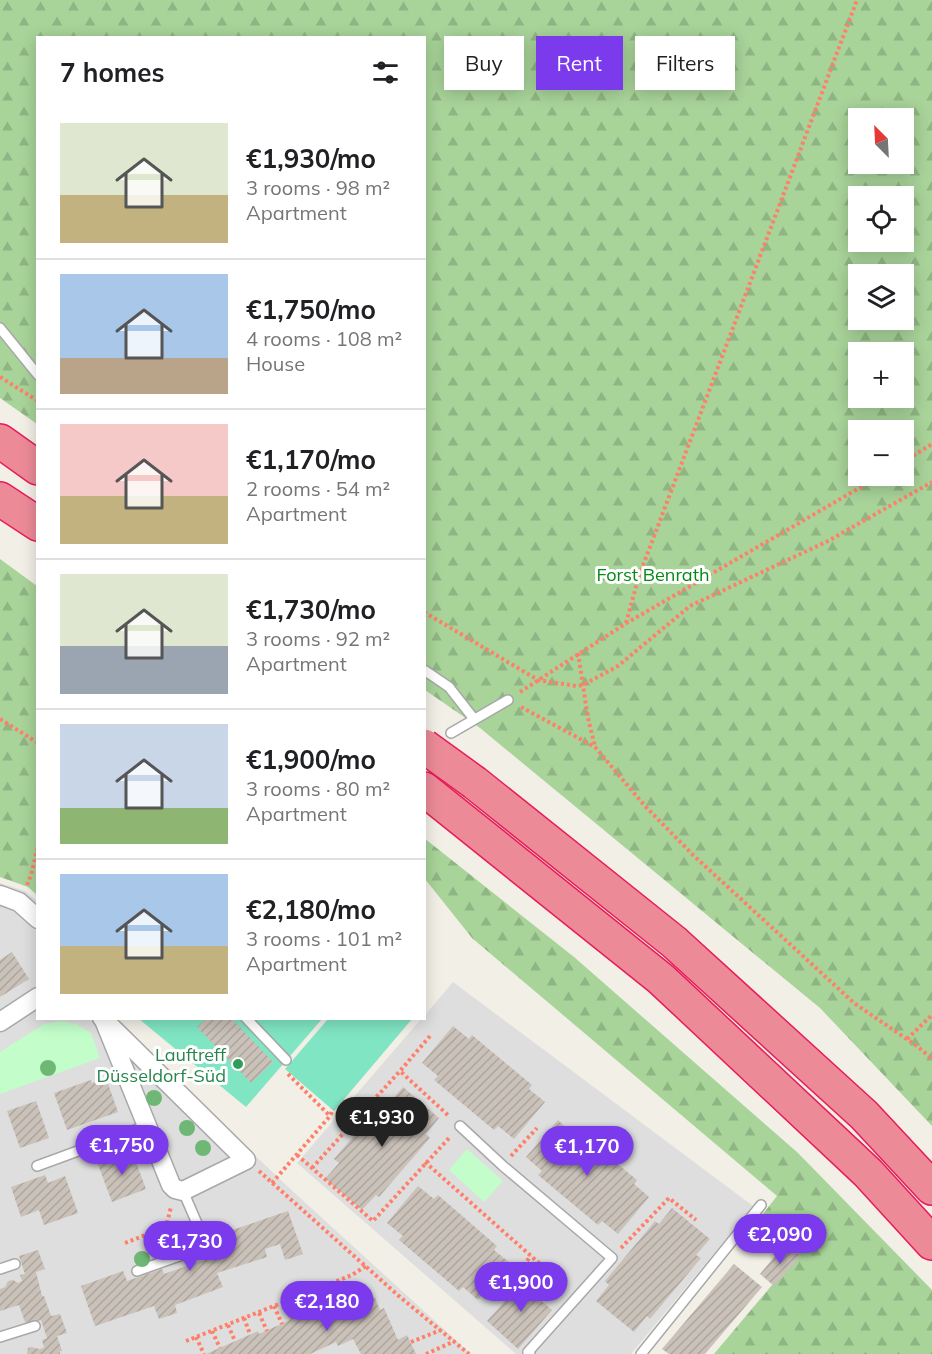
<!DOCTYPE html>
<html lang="en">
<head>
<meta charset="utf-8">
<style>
  :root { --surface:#fff; --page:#f6f6f6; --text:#202124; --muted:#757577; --line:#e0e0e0; --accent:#7c3aed }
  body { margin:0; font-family:Mulish,sans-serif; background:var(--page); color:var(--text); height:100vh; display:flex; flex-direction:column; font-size:22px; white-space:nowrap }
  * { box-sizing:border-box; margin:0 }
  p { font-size:20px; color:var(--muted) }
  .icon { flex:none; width:33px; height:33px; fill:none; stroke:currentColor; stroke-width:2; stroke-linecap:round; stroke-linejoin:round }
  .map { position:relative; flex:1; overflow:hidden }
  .sheet { position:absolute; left:36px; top:36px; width:390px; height:984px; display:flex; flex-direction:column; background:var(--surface); border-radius:0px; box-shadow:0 3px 15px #0003 }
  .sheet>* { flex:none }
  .top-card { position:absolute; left:444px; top:36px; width:398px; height:54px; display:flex; gap:12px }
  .needle { width:39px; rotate:336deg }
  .buttons { position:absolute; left:848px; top:108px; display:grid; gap:12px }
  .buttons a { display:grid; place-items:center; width:66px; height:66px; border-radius:0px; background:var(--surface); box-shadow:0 3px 15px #0003; font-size:30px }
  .price { position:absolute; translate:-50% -51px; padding:0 14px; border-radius:21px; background:var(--accent); color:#fff; font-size:20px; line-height:39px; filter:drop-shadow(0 2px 3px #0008) }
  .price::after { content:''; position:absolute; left:50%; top:36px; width:18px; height:14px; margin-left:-9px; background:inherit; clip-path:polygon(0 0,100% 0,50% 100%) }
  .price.on { background:#222; color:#fff }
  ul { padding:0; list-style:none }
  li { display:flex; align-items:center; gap:18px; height:150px; padding:0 24px }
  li+li { border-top:2px solid var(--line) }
  li span { display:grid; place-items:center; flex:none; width:168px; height:120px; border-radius:0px; color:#555 }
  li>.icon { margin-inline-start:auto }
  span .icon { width:72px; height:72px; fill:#fffc; stroke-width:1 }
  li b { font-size:26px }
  h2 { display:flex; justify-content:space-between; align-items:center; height:72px; padding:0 24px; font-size:26px }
  .chip { padding:0 21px; border-radius:0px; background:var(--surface); box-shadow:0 3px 15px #0003; font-size:21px; line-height:54px }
  .chip.on { background:var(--accent); color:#fff }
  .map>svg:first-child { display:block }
  .residential { fill:#dfdede }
  .forest { fill:url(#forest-firs); fill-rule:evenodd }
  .park { fill:#c2fdca }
  .pitch { fill:#80e5c3 }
  .building { fill:url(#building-hatch) }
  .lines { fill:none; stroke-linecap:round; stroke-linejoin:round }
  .service-casing { stroke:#a8a8a8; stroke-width:12 }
  .minor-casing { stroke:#a8a8a8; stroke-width:21 }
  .motorway-casing { stroke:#e71c59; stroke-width:36 }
  .path { stroke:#ff806a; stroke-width:4; stroke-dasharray:3 3; stroke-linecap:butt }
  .service { stroke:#fff; stroke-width:9 }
  .minor { stroke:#fff; stroke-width:18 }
  .motorway { stroke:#ed8a98; stroke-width:33 }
  .motorway-bridge-casing { stroke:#e71c59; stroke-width:36; stroke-linecap:butt }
  .motorway-bridge { stroke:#ed8a98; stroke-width:33 }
  .tree { fill:#6fb774 }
  .leisure-dot { fill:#2e9e5b; stroke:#fff; stroke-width:2 }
  .labels { text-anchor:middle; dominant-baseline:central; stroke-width:6; stroke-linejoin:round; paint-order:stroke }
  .park-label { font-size:18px; fill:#048915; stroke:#fff }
  .leisure-label { font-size:18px; fill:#27864d; stroke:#fff; text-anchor:end }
</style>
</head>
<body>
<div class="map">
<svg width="932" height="1354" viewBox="0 0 932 1354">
  <defs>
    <pattern id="forest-firs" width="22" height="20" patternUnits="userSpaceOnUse" patternTransform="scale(1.5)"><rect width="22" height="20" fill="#a8d399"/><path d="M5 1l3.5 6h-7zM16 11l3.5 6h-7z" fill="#90b584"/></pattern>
    <pattern id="building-hatch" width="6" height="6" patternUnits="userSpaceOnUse" patternTransform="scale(1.5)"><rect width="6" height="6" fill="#cac1b9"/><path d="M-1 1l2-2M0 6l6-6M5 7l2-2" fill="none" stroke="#ada69f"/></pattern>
  </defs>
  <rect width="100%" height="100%" fill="#f2efe7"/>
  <g class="residential">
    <polygon points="0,883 25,891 37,901 38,1018 112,1019 286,1185 471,1354 0,1354"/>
    <polygon points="453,982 753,1206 631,1354 516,1354 297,1163 421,1019 424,1018 425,1015"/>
  </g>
  <g class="forest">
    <path d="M0,0h932v1126l-112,-118 -340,-280 -55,-38 -1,-652h-386l-1,386 -37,-26zM858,118h45v46h-45zM858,196h45v46h-45zM858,274h45v46h-45zM858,352h45v46h-45zM858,430h45v46h-45z"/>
    <polygon points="0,559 37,586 37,895 28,887 0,877"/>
    <polygon points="424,838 574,957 798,1153 932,1290 932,1354 714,1354 799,1253 759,1219 777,1196 472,938 425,879"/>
  </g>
  <g class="park">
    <polygon points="61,1021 76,1024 91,1033 100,1058 0,1094 0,1052 44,1024"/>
    <polygon points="467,1149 503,1181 484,1202 449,1170"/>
  </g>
  <g class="pitch">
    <polygon points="139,1019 322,1019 246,1107"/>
    <polygon points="328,1019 412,1019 334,1111 285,1069"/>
  </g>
  <g class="building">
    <polygon points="12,952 29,979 0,997 0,960"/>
    <polygon points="207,1018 231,1018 273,1062 251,1083 197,1027"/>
    <polygon points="453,1026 469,1039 472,1035 532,1085 529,1089 545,1102 514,1139 498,1126 494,1130 434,1080 438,1076 422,1063"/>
    <polygon points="106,1078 118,1112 67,1130 54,1093 91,1080 92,1083"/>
    <polygon points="403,1087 439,1118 426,1134 430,1138 379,1197 376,1195 362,1210 325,1179 339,1163 334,1159 385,1099 389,1103"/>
    <polygon points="36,1101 49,1138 20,1148 7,1111"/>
    <polygon points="558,1120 573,1134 577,1130 637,1180 634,1184 649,1197 618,1234 602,1221 598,1225 538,1175 542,1171 526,1157"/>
    <polygon points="131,1149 146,1189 112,1202 97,1162"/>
    <polygon points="45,1175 48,1183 65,1176 78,1213 44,1225 39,1210 21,1217 11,1187"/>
    <polygon points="418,1186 434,1199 438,1195 497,1246 494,1250 510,1263 478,1300 463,1287 459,1291 399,1240 403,1236 387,1223"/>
    <polygon points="672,1208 710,1239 696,1255 701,1258 650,1319 647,1316 634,1332 596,1301 609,1285 605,1281 655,1221 659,1224"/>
    <polygon points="288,1211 303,1254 285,1260 280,1244 265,1249 267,1257 217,1273 223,1287 175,1305 177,1313 159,1319 154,1306 95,1326 81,1286 123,1271 127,1281 162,1269 164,1274 212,1257 206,1239"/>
    <polygon points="786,1243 801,1256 774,1286 760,1274"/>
    <polygon points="38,1250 45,1269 36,1272 42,1296 44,1296 51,1316 60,1314 67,1333 57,1336 62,1351 60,1351 60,1354 27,1354 28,1348 32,1347 39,1349 44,1348 42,1340 47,1338 41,1320 26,1325 19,1305 0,1311 0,1289 5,1287 8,1281 13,1280 18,1283 22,1281 20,1275 25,1274 19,1256"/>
    <polygon points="734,1264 762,1287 705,1354 669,1354 662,1349"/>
    <polygon points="528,1275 543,1289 537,1297 552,1310 518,1349 487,1321"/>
    <polygon points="368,1295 375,1298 380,1310 384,1308 398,1340 407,1335 416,1354 361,1354 353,1339 338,1346 336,1342 310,1354 206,1354 258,1331 259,1334 290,1320 287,1315 319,1301 322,1310 353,1297 355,1301"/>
  </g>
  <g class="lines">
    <g class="service-casing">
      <g id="service">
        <polyline points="0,328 38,375"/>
        <polyline points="424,670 449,687 474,719"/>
        <polyline points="451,733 508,700"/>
        <polyline points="246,1018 286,1060"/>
        <polyline points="460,1126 503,1166 612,1258 528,1352 530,1354"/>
        <polyline points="37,1166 146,1126"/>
        <polyline points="0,1269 15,1264"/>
        <polyline points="137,1271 185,1254 194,1248 199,1241 199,1228 183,1191"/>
        <polyline points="0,1337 35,1326"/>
        <polyline points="641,1354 761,1205"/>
      </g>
    </g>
    <g class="minor-casing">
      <g id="minor">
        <polyline points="0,895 19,902 38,919"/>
        <polyline points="102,1018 104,1020 246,1160 183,1191 175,1189 171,1185 104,1020"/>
        <polyline points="0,1022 38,997"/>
      </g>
    </g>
    <g class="motorway-casing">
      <g id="motorway">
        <polyline points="0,441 38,468"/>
        <polyline points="0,499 38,524"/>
        <polyline points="475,783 674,942 864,1115 932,1188"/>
        <polyline points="424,789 661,979 868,1173 932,1243"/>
      </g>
    </g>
    <g class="path">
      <polyline points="0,377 38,401"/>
      <polyline points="903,462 932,444"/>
      <polyline points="424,612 538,680 576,686 583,685 618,666 690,606 828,541 932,482"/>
      <polyline points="626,623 639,576 857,0"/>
      <polyline points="578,653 588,718 595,747"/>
      <polyline points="520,692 625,624 880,476"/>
      <polyline points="521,707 595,747 645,806 692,854 854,1003 917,1046 932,1059"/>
      <polyline points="0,719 38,743"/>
      <polyline points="27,885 31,875 38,846"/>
      <polyline points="430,1036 400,1071 450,1117"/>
      <polyline points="907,1039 932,1015"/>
      <polyline points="288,1074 330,1116"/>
      <polyline points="297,1155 373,1221 450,1137"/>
      <polyline points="511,1156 537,1128"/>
      <polyline points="425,1162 566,1287"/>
      <polyline points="312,1168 400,1071"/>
      <polyline points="259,1171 400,1297 469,1354"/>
      <polyline points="272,1183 330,1116 333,1109"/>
      <polyline points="125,1243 166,1227 171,1207"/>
      <polyline points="621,1248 669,1198 696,1220"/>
      <polyline points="305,1293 311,1305"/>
      <polyline points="500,1293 531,1256"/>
      <polyline points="290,1300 295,1312"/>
      <polyline points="274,1306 282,1324"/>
      <polyline points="259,1313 267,1331"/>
      <polyline points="244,1318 250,1334"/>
      <polyline points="228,1325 235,1341"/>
      <polyline points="212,1331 220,1348"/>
      <polyline points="196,1337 204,1354"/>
      <polyline points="186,1341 352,1275 366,1266"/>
      <polyline points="411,1342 441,1330"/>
      <polyline points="426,1354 455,1341"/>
    </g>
    <use href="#service" class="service"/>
    <use href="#minor" class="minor"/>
    <use href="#motorway" class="motorway"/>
    <g class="motorway-bridge-casing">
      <polyline id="motorway-bridge" points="424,746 475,783"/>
    </g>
    <use href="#motorway-bridge" class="motorway-bridge"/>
  </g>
  <g class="tree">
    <circle cx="48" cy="1068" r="8"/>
    <circle cx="154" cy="1098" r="8"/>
    <circle cx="187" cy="1128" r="8"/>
    <circle cx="203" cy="1148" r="8"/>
    <circle cx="142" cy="1259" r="8"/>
  </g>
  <circle class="leisure-dot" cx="238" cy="1064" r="6"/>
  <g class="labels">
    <g class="park-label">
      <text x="653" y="574">Forst Benrath</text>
    </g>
    <g class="leisure-label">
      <text x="226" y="1054">Lauftreff<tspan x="226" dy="21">Düsseldorf-Süd</tspan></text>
    </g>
  </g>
</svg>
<div class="buttons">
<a><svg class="needle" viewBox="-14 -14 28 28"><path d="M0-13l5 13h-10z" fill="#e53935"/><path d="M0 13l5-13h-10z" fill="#757577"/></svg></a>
<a><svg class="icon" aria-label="locate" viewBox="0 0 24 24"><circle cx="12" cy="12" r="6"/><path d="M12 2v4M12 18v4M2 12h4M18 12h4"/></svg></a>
<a><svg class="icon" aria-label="layers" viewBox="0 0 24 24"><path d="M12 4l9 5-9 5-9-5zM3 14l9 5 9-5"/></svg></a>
<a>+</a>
<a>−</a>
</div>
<b class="price on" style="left:382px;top:1148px">€1,930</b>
<b class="price" style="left:122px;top:1176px">€1,750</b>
<b class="price" style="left:587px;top:1177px">€1,170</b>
<b class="price" style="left:780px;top:1265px">€2,090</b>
<b class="price" style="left:190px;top:1272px">€1,730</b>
<b class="price" style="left:521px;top:1313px">€1,900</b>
<b class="price" style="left:327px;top:1332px">€2,180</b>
<div class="top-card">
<a class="chip">Buy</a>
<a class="chip on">Rent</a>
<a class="chip">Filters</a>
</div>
<section class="sheet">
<h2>7 homes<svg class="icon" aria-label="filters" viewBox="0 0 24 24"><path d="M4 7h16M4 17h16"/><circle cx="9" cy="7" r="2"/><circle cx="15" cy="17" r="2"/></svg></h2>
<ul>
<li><span style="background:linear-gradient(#dfe7d0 60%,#c2b280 0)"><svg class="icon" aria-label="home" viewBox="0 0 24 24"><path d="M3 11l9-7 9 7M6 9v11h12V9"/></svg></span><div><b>€1,930/mo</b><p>3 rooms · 98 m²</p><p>Apartment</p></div></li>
<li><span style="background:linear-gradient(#a9c7e8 70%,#b9a48a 0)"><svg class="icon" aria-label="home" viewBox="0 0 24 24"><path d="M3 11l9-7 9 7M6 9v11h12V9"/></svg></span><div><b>€1,750/mo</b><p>4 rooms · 108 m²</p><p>House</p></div></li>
<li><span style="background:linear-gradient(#f6c9c9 60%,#c2b280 0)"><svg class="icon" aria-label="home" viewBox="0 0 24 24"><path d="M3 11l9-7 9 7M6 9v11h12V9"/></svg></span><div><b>€1,170/mo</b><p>2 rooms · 54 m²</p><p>Apartment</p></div></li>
<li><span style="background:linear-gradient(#dfe7d0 60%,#9aa5b1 0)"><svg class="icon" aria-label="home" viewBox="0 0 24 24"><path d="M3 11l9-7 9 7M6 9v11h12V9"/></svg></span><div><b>€1,730/mo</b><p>3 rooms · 92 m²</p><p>Apartment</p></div></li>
<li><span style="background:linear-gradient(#c9d6e8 70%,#8fb573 0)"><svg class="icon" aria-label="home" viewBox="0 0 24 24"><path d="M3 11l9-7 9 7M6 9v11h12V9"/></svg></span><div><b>€1,900/mo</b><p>3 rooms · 80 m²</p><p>Apartment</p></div></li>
<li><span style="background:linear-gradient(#a9c7e8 60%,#c2b280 0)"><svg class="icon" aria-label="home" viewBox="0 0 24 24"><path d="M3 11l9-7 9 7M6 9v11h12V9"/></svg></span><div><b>€2,180/mo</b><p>3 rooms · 101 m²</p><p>Apartment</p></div></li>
</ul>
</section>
</div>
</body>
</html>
